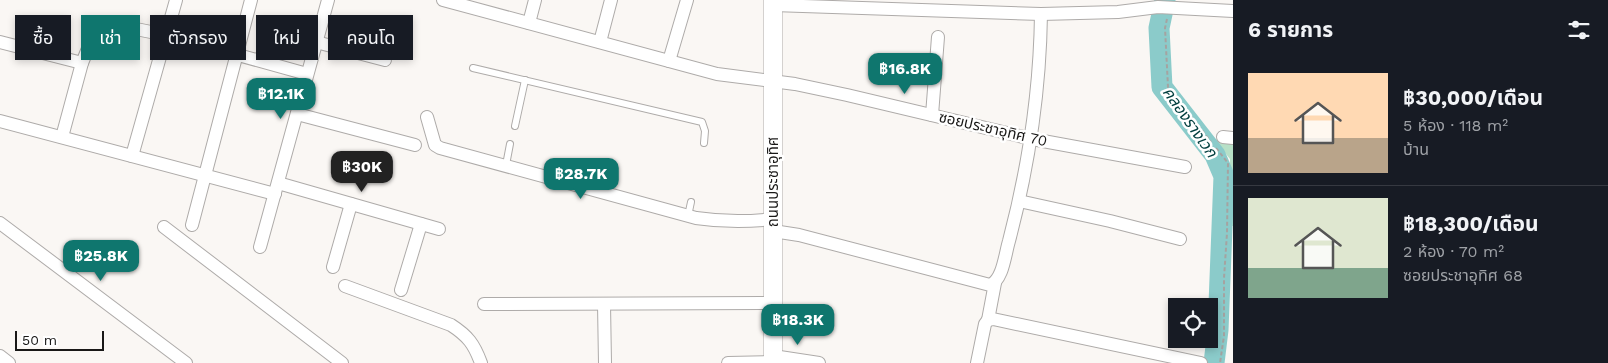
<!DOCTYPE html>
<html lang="th">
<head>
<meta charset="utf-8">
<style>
  :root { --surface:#171b24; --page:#20242c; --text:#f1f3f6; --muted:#9ea1a6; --line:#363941; --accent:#0f766e }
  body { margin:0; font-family:"Work Sans","Noto Sans Thai",sans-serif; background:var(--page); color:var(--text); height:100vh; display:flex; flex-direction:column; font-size:19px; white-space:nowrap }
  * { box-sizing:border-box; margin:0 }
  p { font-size:16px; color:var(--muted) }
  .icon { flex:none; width:28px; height:28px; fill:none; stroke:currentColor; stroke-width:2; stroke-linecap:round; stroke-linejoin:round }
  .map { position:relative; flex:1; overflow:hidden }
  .sheet { display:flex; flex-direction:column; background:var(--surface); width:375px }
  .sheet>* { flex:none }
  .banner { position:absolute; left:15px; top:15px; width:475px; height:45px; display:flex; gap:10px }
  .tools { position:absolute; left:1168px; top:298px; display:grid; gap:10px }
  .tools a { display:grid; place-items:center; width:50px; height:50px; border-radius:0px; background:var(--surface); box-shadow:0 2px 8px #0003; font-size:25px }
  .scale { position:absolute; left:15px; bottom:12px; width:89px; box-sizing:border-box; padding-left:5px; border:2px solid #191817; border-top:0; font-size:14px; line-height:18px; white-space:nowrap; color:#191817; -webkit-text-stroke:4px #fff; paint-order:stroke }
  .price { position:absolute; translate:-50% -42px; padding:0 11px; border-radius:10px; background:var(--accent); color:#fff; font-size:16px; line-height:32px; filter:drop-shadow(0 1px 2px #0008) }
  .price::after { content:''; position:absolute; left:50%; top:30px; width:15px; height:11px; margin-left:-8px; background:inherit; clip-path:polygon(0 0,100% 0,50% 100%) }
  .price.on { background:#222; color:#fff }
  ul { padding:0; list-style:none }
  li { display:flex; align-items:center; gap:15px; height:125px; padding:0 15px }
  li+li { border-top:1px solid var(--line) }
  li span { display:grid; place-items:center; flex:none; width:140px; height:100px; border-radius:0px; color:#555 }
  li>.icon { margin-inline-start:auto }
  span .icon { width:60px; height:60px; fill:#fffc; stroke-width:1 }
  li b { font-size:21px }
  h2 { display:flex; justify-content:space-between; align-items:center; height:60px; padding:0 15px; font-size:21px }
  .chip { padding:0 18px; border-radius:0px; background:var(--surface); box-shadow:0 2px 8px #0003; font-size:18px; line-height:45px }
  .chip.on { background:var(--accent); color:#fff }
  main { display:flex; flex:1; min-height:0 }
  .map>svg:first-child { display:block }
  .green { fill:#b7e0c7 }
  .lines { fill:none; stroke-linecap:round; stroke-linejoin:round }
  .river { stroke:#8bcbca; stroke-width:21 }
  .service-casing { stroke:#aeaba9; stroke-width:8 }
  .minor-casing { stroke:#aeaba9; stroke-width:14 }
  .secondary-casing { stroke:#aeaba9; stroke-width:19 }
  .path { stroke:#a5a3a1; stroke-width:2; stroke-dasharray:4 2.5; stroke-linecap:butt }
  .service { stroke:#fff; stroke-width:6 }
  .minor { stroke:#fff; stroke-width:12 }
  .secondary { stroke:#fff; stroke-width:18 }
  .labels { text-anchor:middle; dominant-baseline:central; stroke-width:5; stroke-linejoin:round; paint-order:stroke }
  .street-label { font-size:15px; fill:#191817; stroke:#fff }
  .water-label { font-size:16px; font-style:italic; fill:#003e3e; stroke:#fff }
</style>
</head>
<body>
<main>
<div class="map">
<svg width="1233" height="363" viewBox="0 0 1233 363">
  <rect width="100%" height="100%" fill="#faf7f4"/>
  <polygon class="green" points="1214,139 1233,141 1233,226 1230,226 1230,159"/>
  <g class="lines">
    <polyline class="river" points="1165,0 1159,28 1162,87 1215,155 1224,176 1218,330 1214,363"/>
    <g class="service-casing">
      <g id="service">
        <polyline points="473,68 702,122 705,131 704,143"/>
        <polyline points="515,126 525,80"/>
        <polyline points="506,165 510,144"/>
        <polyline points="688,216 691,202"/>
      </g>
    </g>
    <g class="minor-casing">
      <g id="minor">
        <polyline points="443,0 717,74 795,84 847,95 1032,139 1185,167"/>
        <polyline points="773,5 1041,14 1118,12 1158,7 1233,11"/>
        <polyline points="529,23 535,0"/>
        <polyline points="0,42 82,63"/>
        <polyline points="316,42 385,60"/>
        <polyline points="600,42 611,0"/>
        <polyline points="669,61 687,0"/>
        <polyline points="297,114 415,145"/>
        <polyline points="932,115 938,37"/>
        <path d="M427,117l8,28 5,3 256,70c27,4 51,4 77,1"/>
        <polyline points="0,121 275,194"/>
        <polyline points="62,137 82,63 94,34 99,27 111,24 166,35 307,74"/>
        <polyline points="1223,137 1233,138"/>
        <polyline points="132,156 176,0"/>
        <polyline points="278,183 439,229"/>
        <polyline points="1019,201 1110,221 1180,239"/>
        <polyline points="0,223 186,363"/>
        <polyline points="192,225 251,0"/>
        <polyline points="164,227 342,363"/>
        <path d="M773,231l26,4 191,50c13,-5 15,-31 19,-44 20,-76 31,-148 32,-227"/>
        <polyline points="260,247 328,0"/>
        <polyline points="333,267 351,204"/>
        <path d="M345,286l106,39c17,11 23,19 30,38"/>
        <polyline points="401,290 421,224"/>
        <polyline points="484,304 773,303"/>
        <polyline points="604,304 605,363"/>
        <polyline points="988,320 995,283"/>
        <polyline points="0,356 9,363"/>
        <polyline points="773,356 819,363"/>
        <polyline points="728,363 773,362"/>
        <polyline points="977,363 985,324 988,320 993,319 1201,363"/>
      </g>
    </g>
    <g class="secondary-casing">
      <polyline id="secondary" points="773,0 773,363"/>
    </g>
    <g class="path">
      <polyline points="1167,19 1165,28 1168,87 1211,142"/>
      <polyline points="1216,148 1228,163 1227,233 1224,278 1224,336 1220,363"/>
    </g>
    <use href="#service" class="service"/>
    <use href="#minor" class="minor"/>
    <use href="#secondary" class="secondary"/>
  </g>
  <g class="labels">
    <g class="street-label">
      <text transform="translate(993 129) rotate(13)">ซอยประชาอุทิศ 70</text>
      <text transform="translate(773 182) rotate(-90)">ถนนประชาอุทิศ</text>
    </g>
    <g class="water-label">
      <text transform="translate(1190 122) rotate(55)">คลองรางเวก</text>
    </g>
  </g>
</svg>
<div class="tools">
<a><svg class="icon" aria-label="locate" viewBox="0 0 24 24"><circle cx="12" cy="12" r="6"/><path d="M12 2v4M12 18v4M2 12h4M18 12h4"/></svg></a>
</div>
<div class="scale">50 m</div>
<b class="price" style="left:905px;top:95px">฿16.8K</b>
<b class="price" style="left:281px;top:120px">฿12.1K</b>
<b class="price on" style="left:362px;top:193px">฿30K</b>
<b class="price" style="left:581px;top:200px">฿28.7K</b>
<b class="price" style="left:101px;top:282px">฿25.8K</b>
<b class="price" style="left:798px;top:346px">฿18.3K</b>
<div class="banner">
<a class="chip">ซื้อ</a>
<a class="chip on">เช่า</a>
<a class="chip">ตัวกรอง</a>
<a class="chip">ใหม่</a>
<a class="chip">คอนโด</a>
</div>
</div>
<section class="sheet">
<h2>6 รายการ<svg class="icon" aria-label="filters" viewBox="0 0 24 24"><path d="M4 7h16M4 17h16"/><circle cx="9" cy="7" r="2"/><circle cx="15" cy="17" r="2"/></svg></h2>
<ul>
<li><span style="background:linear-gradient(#ffd9b3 65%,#b9a48a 0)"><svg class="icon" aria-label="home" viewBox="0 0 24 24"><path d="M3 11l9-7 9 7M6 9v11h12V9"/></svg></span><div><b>฿30,000/เดือน</b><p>5 ห้อง · 118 m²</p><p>บ้าน</p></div></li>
<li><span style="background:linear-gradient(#dfe7d0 70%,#7fa58c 0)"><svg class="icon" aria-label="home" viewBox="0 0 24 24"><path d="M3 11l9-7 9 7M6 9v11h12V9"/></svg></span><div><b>฿18,300/เดือน</b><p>2 ห้อง · 70 m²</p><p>ซอยประชาอุทิศ 68</p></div></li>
</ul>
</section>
</main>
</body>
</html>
